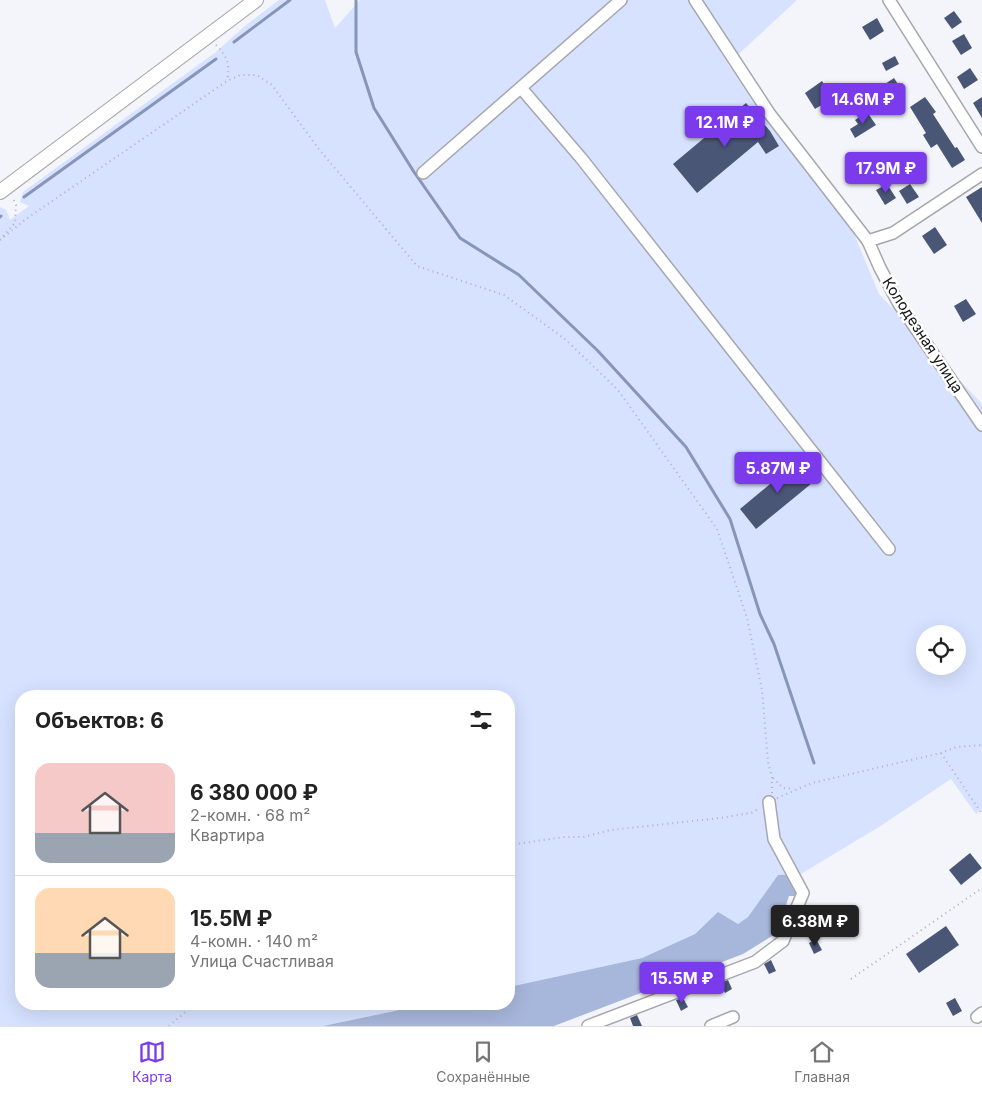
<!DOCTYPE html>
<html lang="ru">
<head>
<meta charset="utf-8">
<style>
  :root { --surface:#fff; --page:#f2f2f2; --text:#222; --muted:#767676; --line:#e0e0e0; --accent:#7c3aed }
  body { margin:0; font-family:Inter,sans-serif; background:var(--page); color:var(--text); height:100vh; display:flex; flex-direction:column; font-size:19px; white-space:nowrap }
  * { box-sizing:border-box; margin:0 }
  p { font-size:16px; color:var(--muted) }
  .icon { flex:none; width:28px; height:28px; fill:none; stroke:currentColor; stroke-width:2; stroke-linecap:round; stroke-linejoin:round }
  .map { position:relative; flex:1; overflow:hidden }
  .side { position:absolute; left:15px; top:690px; width:500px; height:320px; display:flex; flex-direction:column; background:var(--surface); border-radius:20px; box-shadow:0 5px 20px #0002 }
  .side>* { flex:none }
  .fabs { position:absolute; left:916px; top:625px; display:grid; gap:10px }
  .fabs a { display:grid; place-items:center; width:50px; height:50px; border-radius:50%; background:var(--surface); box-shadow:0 5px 20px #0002; font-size:25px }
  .price { position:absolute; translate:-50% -42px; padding:0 11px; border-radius:5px; background:var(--accent); color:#fff; font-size:16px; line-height:32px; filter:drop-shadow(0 1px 2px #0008) }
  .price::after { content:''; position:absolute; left:50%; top:30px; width:15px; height:11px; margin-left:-8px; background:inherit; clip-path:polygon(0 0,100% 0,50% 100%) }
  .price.active { background:#222; color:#fff }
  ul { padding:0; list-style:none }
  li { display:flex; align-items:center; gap:15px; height:125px; padding:0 20px }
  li+li { border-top:1px solid var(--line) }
  li span { display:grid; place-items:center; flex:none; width:140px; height:100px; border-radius:15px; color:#555 }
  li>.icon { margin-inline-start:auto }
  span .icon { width:60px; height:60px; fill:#fffc; stroke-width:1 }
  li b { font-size:21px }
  h2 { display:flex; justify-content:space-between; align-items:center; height:60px; padding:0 20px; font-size:21px }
  .tabs { display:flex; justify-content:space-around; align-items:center; height:70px; border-top:1px solid var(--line); background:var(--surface); font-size:14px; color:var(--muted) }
  .tabs a { display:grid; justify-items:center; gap:2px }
  .tabs .active { color:var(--accent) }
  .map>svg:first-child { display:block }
  .green { fill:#d6e2ff; fill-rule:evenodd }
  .forest { fill:#a7b6db }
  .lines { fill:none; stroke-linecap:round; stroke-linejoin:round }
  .stream { stroke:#8695b8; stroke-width:3 }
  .building { fill:#495676 }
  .minor-casing { stroke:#a5a7ac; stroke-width:14 }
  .tertiary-casing { stroke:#a5a7ac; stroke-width:16 }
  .path { stroke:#b0b2b6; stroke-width:2; stroke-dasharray:1 4; stroke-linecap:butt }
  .minor { stroke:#fff; stroke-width:11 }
  .tertiary { stroke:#fff; stroke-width:14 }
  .labels { text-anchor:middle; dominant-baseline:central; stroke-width:5; stroke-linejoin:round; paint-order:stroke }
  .street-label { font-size:15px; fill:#151517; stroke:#fff }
</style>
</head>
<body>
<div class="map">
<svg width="982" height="1026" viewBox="0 0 982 1026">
  <rect width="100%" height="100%" fill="#f3f5fa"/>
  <path class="green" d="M279,0h46l10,28 25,-28h437l-69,64 126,170 25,60 103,110v405l-6,5 -25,-35 -69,46 -81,49 -23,1 -30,42 -10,7 -20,-11 -23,21 -53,24 -133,29v-291h-488v308h407l-105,22h-323v-819l6,3 4,10 19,-14 -9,-4 3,-10 193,-140 29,-26zM925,634h33v32h-33z"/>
  <polygon class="forest" points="801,874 797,896 789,896 781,920 772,936 743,954 554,1026 323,1026 428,1004 509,1004 509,987 642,958 695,934 718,912 738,924 748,917 778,875"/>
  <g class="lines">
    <g class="stream">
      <polyline points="356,0 356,52 374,108 414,172 460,238 519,275 598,351 686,447 730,519 760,614 774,644 814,763"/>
      <polyline points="234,42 290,0"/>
      <polyline points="24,197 216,59"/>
      <polyline points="0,217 1,216"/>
    </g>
  </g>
  <g class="building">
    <polygon points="954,11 962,22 952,29 944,18"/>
    <polygon points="877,18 884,31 870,40 862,27"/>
    <polygon points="964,34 972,48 961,55 952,41"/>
    <polygon points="895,56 899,64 886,71 882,63"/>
    <polygon points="970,68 978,80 964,89 957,77"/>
    <polygon points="894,78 903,92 889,99 882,86"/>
    <polygon points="822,81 833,98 815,109 805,93"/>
    <polygon points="925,97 936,112 933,114 955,148 957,147 965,160 952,168 937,144 931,148 923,135 926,133 910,107"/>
    <polygon points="982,97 982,118 973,103"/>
    <polygon points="746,103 770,131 779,146 766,154 758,142 697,193 673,164"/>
    <polygon points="867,112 876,125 855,138 850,129 858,124 855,120"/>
    <polygon points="887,184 896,198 885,205 876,190"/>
    <polygon points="910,184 919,197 907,204 899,191"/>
    <polygon points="982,187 982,223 966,197"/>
    <polygon points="935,227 947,245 934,254 922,236"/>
    <polygon points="966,299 976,314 963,322 954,306"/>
    <polygon points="800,459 817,479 756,529 740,509"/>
    <polygon points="970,853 982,868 961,885 949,870"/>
    <polygon points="946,926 959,945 919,973 906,954"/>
    <polygon points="816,939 822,950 814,954 809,943"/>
    <polygon points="771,960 776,971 769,974 764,964"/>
    <polygon points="728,980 732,989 725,993 720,983"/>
    <polygon points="683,998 688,1007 681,1011 676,1000"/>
    <polygon points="955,998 962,1011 953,1016 946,1003"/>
    <polygon points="637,1015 642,1026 633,1026 630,1018"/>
  </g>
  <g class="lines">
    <g class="minor-casing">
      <g id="minor">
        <polyline points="695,0 769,113 868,241 880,268 899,304 982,425"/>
        <polyline points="889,0 982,147"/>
        <polyline points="521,88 581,158 889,549"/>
        <polyline points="423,173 621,0"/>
        <polyline points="868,241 893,233 982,174"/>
        <polyline points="977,1017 982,1013"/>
        <polyline points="588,1026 755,962 783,941 803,893 774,839 769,802"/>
        <polyline points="711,1026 733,1017"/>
      </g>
    </g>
    <g class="tertiary-casing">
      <polyline id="tertiary" points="0,192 256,0"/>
    </g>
    <g class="path">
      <path d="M216,45c12,12 14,20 11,36"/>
      <polyline points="3,236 15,223 16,205 12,197"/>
      <polyline points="0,240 26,219 227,81 240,75 257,75 272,85 318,148 417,266 504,295 565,339 618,390 717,529 747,618 762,690 768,762 772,777 772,793"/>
      <polyline points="941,753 982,814"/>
      <polyline points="773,778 783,788 794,789"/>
      <polyline points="777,798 812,783 941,753 956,747 982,745"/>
      <polyline points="509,845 564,837 583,837 611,830 720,818 751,813 760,808"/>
      <polyline points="851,979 982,888"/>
      <polyline points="169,1026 195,1004"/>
    </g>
    <use href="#minor" class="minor"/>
    <use href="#tertiary" class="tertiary"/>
  </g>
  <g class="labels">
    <g class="street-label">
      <text transform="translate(923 335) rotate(57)">Колодезная улица</text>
    </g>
  </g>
</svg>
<div class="fabs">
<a><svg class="icon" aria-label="locate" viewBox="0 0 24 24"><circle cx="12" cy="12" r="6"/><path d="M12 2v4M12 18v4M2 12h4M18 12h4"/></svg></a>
</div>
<b class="price" style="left:863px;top:125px">14.6M ₽</b>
<b class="price" style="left:725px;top:148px">12.1M ₽</b>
<b class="price" style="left:886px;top:194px">17.9M ₽</b>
<b class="price" style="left:778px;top:494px">5.87M ₽</b>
<b class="price active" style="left:815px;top:947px">6.38M ₽</b>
<b class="price" style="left:682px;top:1004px">15.5M ₽</b>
<section class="side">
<h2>Объектов: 6<svg class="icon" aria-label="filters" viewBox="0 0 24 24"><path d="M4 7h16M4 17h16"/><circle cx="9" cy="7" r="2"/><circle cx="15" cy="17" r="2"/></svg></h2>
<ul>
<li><span style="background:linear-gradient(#f6c9c9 70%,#9aa5b1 0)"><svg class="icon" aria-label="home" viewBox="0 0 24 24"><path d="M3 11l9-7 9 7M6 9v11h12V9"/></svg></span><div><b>6 380 000 ₽</b><p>2-комн. · 68 m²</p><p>Квартира</p></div></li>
<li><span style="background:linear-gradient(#ffd9b3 65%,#9aa5b1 0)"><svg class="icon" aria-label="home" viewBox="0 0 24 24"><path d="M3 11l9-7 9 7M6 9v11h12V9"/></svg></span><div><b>15.5M ₽</b><p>4-комн. · 140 m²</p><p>Улица Счастливая</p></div></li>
</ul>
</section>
</div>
<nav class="tabs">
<a class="active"><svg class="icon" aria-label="map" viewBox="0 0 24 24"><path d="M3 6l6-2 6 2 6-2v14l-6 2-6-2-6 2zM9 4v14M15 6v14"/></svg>Карта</a>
<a><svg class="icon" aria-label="saved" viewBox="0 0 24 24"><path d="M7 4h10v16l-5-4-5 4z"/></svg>Сохранённые</a>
<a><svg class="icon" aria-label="home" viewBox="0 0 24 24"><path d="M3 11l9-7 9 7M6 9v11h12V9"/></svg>Главная</a>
</nav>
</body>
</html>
